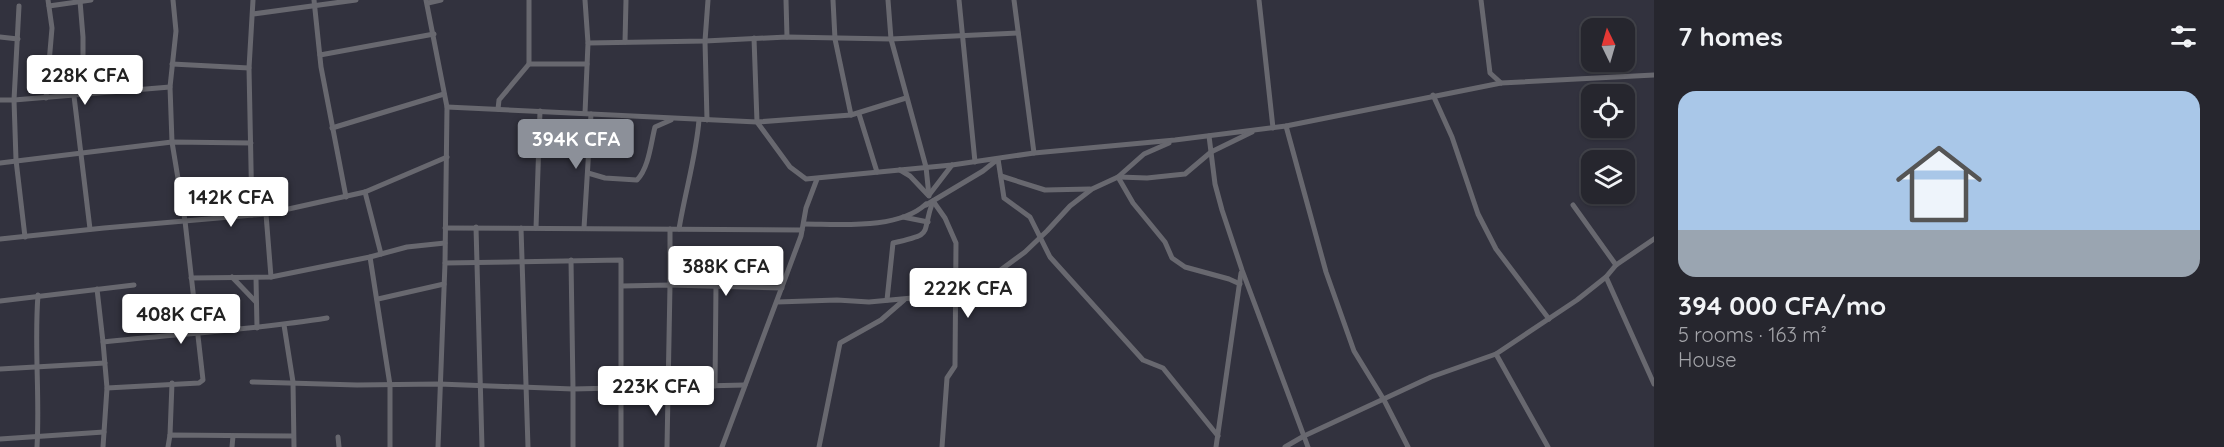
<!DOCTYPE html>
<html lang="en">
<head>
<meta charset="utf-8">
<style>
  :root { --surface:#26262e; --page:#32323a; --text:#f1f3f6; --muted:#a4a5aa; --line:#42434a; --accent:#8c9099 }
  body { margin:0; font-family:Quicksand,sans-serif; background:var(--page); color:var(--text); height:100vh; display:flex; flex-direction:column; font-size:22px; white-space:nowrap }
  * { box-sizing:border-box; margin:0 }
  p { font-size:20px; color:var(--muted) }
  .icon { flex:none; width:33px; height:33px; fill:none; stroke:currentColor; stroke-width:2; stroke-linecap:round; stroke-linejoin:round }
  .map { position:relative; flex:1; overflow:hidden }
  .details { display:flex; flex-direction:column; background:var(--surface); width:570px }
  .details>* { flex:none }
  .needle { width:39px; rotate:355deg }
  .buttons { position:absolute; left:1581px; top:18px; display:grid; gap:12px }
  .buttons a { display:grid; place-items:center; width:54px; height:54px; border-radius:12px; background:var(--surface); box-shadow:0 2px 4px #0004,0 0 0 2px var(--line); font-size:30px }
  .price { position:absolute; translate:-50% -51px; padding:0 14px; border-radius:6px; background:#fff; color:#222; font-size:20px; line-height:39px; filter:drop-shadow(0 2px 3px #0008) }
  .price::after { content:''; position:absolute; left:50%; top:36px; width:18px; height:14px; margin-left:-9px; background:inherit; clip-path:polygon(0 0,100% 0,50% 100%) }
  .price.on { background:var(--accent); color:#fff }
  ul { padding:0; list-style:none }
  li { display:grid; align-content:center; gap:12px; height:318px; padding:0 24px }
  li+li { border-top:2px solid var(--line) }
  li span { display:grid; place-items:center; height:186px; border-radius:18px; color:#555 }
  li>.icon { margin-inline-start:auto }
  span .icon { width:108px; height:108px; fill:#fffc; stroke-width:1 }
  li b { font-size:26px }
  h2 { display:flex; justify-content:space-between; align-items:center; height:72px; padding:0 24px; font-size:26px }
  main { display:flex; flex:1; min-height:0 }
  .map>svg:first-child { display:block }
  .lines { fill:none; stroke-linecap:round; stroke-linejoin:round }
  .minor { stroke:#68686f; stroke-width:5 }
</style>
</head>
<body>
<main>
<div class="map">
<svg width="1654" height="447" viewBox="0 0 1654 447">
  <rect width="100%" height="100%" fill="#32323e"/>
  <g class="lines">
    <g class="minor">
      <polyline points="314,0 321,67 346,197"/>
      <polyline points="426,0 447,107 445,263 438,447"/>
      <polyline points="585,0 588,43 585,113"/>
      <polyline points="786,0 787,37"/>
      <polyline points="833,0 835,39 851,115"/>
      <polyline points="888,0 891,39 926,167 929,196"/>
      <polyline points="959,0 975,162"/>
      <polyline points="1014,0 1034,153"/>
      <polyline points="1259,0 1273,128"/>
      <polyline points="1481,0 1490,73 1501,83"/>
      <polyline points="80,1 83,37 83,95"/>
      <polyline points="428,3 441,0"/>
      <polyline points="19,6 14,100 16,160 25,237"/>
      <polyline points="49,6 91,0"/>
      <polyline points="253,14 356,0"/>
      <polyline points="0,37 18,39"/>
      <polyline points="754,38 757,122 790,167 806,179 952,165 1034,153 1175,140 1286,126 1501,83 1654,75"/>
      <polyline points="625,42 626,0"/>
      <polyline points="588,43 705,41 787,37 891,39 1018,33"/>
      <polyline points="320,55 434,34"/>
      <polyline points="172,64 249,68"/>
      <polyline points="529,64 587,64"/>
      <polyline points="1433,95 1452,137 1478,214 1496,249 1549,319"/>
      <polyline points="74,96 90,229"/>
      <polyline points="46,98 52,28 48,0"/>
      <polyline points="0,100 14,100 170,87"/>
      <polyline points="447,107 757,122 851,115 906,98"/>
      <polyline points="498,109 499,100 529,64 529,0"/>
      <polyline points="859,114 877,172"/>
      <polyline points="707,120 705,41 708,0"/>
      <polyline points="1286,126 1326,272 1354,351 1384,400 1408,447"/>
      <polyline points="332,128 444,94"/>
      <polyline points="1209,136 1215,184 1222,210 1242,270 1308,447"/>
      <polyline points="0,163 172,142 251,143"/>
      <polyline points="900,170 910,176 928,195"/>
      <path d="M588,173l17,5 32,2c12,-12 14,-38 18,-53l16,-7"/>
      <polyline points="1001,176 1045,190 1090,189"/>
      <polyline points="1118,177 1133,203 1165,242 1172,258 1185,267 1229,279 1240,284"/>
      <polyline points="1119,177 1147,178 1185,174 1211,152 1252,132"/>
      <polyline points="365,192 381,254"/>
      <polyline points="929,195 952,165"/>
      <polyline points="933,201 945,218 956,243 955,366 947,378 942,447"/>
      <polyline points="926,205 983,171 998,159 1004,198 1030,217 1050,257 1143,360 1163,368 1218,436"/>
      <polyline points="1573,205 1616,265"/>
      <polyline points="266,214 271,277"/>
      <polyline points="252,215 249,68 253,0"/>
      <polyline points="903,217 928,222"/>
      <path d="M804,224c35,0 94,6 122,-20"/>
      <polyline points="476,227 482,447"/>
      <polyline points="445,228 802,230"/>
      <polyline points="521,228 528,447"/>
      <polyline points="536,228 540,111"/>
      <polyline points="584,228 591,114"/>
      <polyline points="670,229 670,285 782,288"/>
      <path d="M679,229c6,-37 17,-72 20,-109"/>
      <polyline points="0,239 104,228 266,214 365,192 447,157"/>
      <polyline points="1654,239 1616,265 1606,277 1654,384"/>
      <polyline points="370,257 390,385 390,447"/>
      <polyline points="445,263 621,260 621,447"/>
      <polyline points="232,277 256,302"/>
      <polyline points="191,278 271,277 370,257 407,247 445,243"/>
      <polyline points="256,278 257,328"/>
      <polyline points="622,286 670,285 667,447"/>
      <path d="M97,289l6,53c74,-8 150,-12 224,-24"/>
      <polyline points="378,299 444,284"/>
      <path d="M887,300l6,-57c43,-10 27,-7 40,-42"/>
      <polyline points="0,301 134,285"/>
      <polyline points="777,302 837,300 869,302 923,297 991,277 1025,252 1047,231 1070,206 1092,189 1118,177 1144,154 1169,143"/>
      <polyline points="284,325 293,382 294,447"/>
      <polyline points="103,342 107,388 103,447"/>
      <polyline points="1496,354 1548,447"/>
      <polyline points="0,369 105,363"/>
      <polyline points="252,382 357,385 439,384 573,389 571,260"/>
      <polyline points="715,386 716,285"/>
      <polyline points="107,388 199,383 203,380 185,221 172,142 170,87 176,31 173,0"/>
      <polyline points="170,435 172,383"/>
      <polyline points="338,437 339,447"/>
      <polyline points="0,439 104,432"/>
      <path d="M37,447c3,-51 -3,-101 1,-152"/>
      <polyline points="168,447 170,435 293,436"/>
      <polyline points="232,447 233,436"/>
      <polyline points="573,447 573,389 745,385"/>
      <polyline points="722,447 801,236 806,208 817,179"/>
      <polyline points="819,447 840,343 881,320 904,300"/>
      <polyline points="1216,447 1241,273"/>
      <polyline points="1285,447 1304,436 1431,377 1496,354 1577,300 1606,277"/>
    </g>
  </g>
</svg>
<div class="buttons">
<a><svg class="needle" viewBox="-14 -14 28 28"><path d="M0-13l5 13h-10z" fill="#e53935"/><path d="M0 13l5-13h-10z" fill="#a4a5aa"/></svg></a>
<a><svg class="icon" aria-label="locate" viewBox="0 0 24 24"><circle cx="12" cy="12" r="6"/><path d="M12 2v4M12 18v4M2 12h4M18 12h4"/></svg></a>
<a><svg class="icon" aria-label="layers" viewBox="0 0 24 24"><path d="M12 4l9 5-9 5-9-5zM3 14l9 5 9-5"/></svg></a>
</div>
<b class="price" style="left:85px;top:106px">228K CFA</b>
<b class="price on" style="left:576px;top:170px">394K CFA</b>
<b class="price" style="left:231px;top:228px">142K CFA</b>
<b class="price" style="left:726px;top:297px">388K CFA</b>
<b class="price" style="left:968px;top:319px">222K CFA</b>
<b class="price" style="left:181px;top:345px">408K CFA</b>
<b class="price" style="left:656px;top:417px">223K CFA</b>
</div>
<section class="details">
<h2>7 homes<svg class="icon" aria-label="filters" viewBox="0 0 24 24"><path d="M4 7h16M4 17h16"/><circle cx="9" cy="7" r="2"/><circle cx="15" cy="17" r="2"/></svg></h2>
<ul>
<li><span style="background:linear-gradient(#a9c7e8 75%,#9aa5b1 0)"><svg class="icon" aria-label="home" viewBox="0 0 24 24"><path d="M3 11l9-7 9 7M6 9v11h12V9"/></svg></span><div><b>394 000 CFA/mo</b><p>5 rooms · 163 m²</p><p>House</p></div></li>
</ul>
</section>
</main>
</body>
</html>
